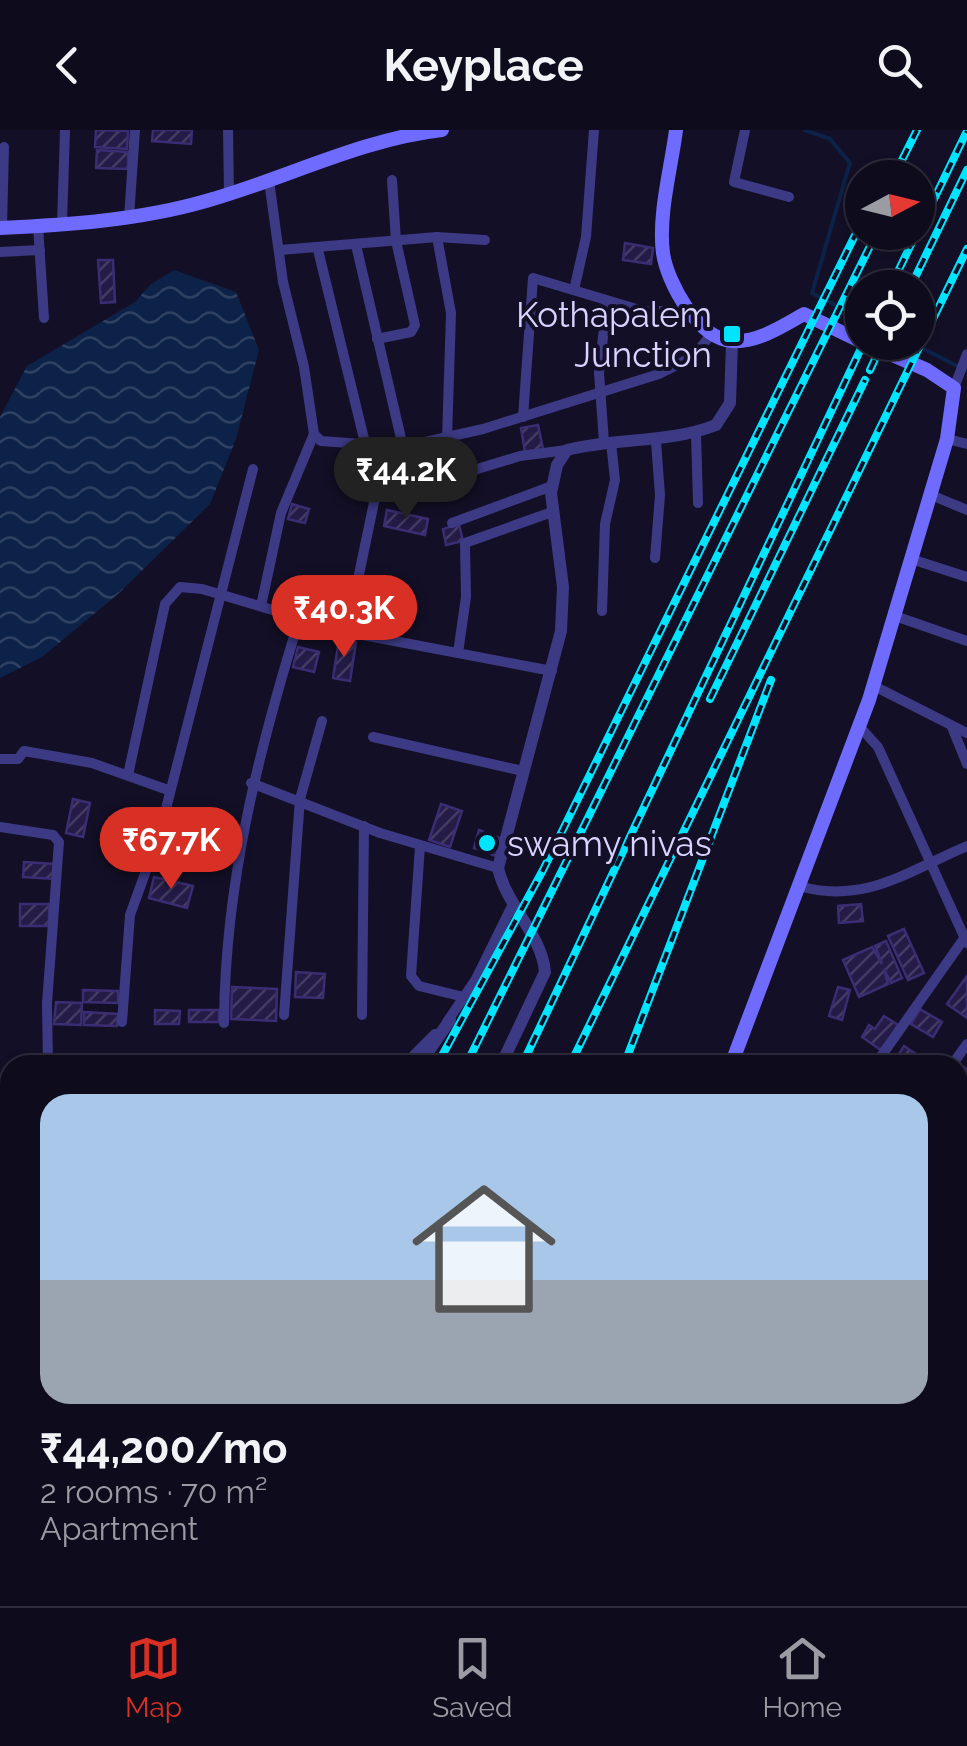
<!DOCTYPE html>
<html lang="en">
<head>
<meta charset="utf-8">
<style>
  :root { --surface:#0e0b1c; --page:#1c1929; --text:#f1f3f6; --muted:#9b9ba3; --line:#2e2b3b; --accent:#d93025 }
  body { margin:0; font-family:Raleway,sans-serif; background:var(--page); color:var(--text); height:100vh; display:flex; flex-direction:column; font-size:38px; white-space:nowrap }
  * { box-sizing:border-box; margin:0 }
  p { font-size:32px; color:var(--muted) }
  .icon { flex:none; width:55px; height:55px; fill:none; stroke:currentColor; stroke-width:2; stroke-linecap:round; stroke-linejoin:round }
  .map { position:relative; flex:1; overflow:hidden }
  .sheet { position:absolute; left:0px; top:925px; width:968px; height:552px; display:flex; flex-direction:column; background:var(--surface); border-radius:30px 30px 0 0; box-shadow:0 2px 8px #0004,0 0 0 2px var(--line) }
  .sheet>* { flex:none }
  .needle { width:65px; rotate:83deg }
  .controls { position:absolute; left:845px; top:30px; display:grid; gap:20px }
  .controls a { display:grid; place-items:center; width:90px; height:90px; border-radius:50%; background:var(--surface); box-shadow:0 2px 8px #0004,0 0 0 2px var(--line); font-size:50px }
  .price { position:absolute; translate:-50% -85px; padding:0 22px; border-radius:35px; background:var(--accent); color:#fff; font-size:32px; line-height:65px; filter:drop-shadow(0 2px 5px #0008) }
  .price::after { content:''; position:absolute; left:50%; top:60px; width:30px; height:22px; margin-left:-15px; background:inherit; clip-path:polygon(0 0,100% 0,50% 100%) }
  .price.selected { background:#222; color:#fff }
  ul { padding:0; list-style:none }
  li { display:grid; align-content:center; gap:20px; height:530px; padding:0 40px }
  li span { display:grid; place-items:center; height:310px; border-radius:30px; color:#555 }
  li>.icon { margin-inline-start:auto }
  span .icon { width:180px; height:180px; fill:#fffc; stroke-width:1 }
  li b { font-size:42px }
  header { display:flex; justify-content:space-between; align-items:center; height:130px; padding:0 40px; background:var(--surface); font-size:45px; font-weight:700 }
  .dock { display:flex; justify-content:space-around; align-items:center; height:140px; border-top:2px solid var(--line); background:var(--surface); font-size:28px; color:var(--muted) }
  .dock a { display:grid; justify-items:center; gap:5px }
  .dock .selected { color:var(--accent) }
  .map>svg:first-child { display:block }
  .water { fill:url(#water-waves) }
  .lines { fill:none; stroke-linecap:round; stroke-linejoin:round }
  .stream { stroke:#0c2248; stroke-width:4 }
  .building { fill:url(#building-hatch); stroke:#3b2d73; stroke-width:2.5 }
  .path { stroke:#2fb8b0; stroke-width:2.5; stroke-dasharray:5 8; stroke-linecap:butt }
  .service { stroke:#3d3a85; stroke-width:5 }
  .minor { stroke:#3d3a85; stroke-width:10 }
  .tertiary { stroke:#3d3a85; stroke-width:12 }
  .secondary { stroke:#6f6bff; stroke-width:14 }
  .primary { stroke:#c25bff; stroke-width:15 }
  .rail-casing { stroke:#00e5ff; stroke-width:8 }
  .rail { stroke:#130f26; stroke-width:4; stroke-dasharray:11; stroke-linecap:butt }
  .poi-dot { fill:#00e5ff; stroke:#130f26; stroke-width:4 }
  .labels { text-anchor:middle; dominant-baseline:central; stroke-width:8; stroke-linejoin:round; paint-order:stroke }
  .poi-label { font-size:35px; fill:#d9d4ff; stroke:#130f26; text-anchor:end }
</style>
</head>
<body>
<header><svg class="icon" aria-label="back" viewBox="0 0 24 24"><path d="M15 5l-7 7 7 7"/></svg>Keyplace<svg class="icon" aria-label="search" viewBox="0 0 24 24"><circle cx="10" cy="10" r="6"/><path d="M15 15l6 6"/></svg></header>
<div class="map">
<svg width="967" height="1476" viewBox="0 0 967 1476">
  <defs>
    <pattern id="water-waves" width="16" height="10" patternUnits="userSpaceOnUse" patternTransform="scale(2.5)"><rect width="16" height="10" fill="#0c2248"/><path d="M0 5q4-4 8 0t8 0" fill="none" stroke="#2f4163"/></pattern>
    <pattern id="building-hatch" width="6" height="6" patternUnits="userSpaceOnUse" patternTransform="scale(2.5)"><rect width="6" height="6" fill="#241b47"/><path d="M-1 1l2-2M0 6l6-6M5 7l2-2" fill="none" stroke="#433b63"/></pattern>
  </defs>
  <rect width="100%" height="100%" fill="#130f26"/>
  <polygon class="water" points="174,140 236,162 259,220 236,309 210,374 118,464 42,527 0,548 0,287 27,236 135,172 150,155"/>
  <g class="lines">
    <g class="stream">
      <polyline points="805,0 830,9 850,33 812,163 862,189"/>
      <polyline points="910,212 967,241"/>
    </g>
  </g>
  <g class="building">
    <polygon points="96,0 128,1 127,19 95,17"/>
    <polygon points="153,0 192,0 191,14 152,11"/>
    <polygon points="97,20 128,22 128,39 96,38"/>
    <polygon points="625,113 653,118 651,134 623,130"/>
    <polygon points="98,130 113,130 115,172 101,173"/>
    <polygon points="538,295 543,319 525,322 521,298"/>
    <polygon points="292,374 309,379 305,393 288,389"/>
    <polygon points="387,380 428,389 425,405 384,396"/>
    <polygon points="459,394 463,411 446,415 443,399"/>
    <polygon points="299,451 315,455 310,486 293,483"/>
    <polygon points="317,456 334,460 329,490 311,487"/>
    <polygon points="358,464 374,467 368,500 352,497"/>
    <polygon points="339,509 356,512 350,551 333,548"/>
    <polygon points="298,517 319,522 314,542 293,537"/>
    <polygon points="73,669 90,673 83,707 66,703"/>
    <polygon points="441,674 462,681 450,717 429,710"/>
    <polygon points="125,679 141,682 135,719 120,717"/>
    <polygon points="479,700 500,708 496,726 474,718"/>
    <polygon points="161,714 197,721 194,737 158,730"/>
    <polygon points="24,732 56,734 55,749 23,747"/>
    <polygon points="154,747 193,756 187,778 149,768"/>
    <rect x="20" y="774" width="29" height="22"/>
    <polygon points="861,774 863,791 839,793 838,776"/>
    <polygon points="904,799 924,843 908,850 888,806"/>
    <polygon points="886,811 902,848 891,853 884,839 888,854 859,867 843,830 872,817 882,834 875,816"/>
    <polygon points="296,842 325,844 323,868 295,867"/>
    <polygon points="967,846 967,888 947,874"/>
    <polygon points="232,857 277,859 276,891 231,889"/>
    <polygon points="838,857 850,860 842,890 829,886"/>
    <polygon points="83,860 118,861 118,873 83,872"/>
    <polygon points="56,872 82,873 81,895 54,894"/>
    <polygon points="920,879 942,892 933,907 911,894"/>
    <polygon points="155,880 180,881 179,894 155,894"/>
    <rect x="189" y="880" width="30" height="12"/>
    <polygon points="84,882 118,884 117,896 84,895"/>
    <polygon points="884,886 898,895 882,921 862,907 869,895 875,899"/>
    <polygon points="904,916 932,935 892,935"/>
    <polygon points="964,937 967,939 967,994 958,987 958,946"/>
    <polygon points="960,1233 967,1238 967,1276 958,1268"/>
    <polygon points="110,1468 177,1468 172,1476 115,1476 108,1472"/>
  </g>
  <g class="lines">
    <polyline class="path" points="765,1468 779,1476"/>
    <g class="service">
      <polyline points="95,1468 109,1476"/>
      <polyline points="72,1476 83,1468"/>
      <polyline points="179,1476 183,1468"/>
      <polyline points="237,1476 242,1468"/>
    </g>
    <g class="minor">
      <polyline points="228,0 229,64"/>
      <polyline points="745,0 734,52 789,67"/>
      <polyline points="269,51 283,152 304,237 314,304 321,311 403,317 483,299 659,244 694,226 712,203"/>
      <polyline points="129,87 135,0"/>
      <polyline points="62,94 65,0"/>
      <polyline points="38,96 44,188"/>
      <polyline points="2,98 4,17"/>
      <polyline points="437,107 451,183 447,309"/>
      <polyline points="356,115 403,317"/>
      <polyline points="280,120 437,107 485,110"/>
      <polyline points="318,120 366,317"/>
      <polyline points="0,122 40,120"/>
      <polyline points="574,160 586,107 594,0"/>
      <polyline points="377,209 411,202 415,195 396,111 392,50"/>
      <polyline points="954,258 967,224"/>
      <polyline points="523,287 533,148 643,181 690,181"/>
      <polyline points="696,303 698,373"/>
      <polyline points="947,309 967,314"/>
      <polyline points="604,312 599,243 607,171"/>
      <polyline points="377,358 428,354 520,326 567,320"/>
      <polyline points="931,365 967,380"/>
      <polyline points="452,393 552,356"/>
      <polyline points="655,428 660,365 656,312"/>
      <polyline points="911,429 967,447"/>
      <polyline points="261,476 281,383 314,304"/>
      <polyline points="602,481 605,394 615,350 611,312"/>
      <polyline points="895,486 967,511"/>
      <polyline points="347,502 377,358 380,317"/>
      <polyline points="458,523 466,467 465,413 552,382"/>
      <polyline points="874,556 967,603"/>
      <polyline points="860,597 878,617 967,813"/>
      <polyline points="952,597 967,634"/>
      <polyline points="373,607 523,641"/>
      <polyline points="0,629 18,629 24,621 92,633 168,660"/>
      <polyline points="128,645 165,474 180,457 202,459 347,502 552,541"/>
      <polyline points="251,653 380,703 498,738"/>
      <polyline points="0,697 53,705 59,712 47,873 48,935"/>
      <polyline points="420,716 411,846 419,856 464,867"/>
      <path d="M799,756c66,19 109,-15 168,-40"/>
      <polyline points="284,885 300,669 322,591"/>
      <polyline points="362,885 364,696"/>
      <polyline points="122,892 130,785 160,702 253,339"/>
      <polyline points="447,892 476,849 512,776"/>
      <path d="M224,893c1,-140 34,-270 75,-403"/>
      <polyline points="404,935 435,904"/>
      <polyline points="869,935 877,932 963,810"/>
      <polyline points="952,935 967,914"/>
      <polyline points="0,1038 10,1037"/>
      <polyline points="958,1182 967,1189"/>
      <polyline points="0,1195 10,1196"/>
      <polyline points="958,1313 967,1299"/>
      <polyline points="958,1357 967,1362"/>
      <polyline points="967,1419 967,1427"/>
      <polyline points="549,1468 568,1476"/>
      <polyline points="632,1476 635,1468"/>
      <polyline points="958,1476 967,1453"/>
    </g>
    <g class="tertiary">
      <polyline points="419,935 450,890"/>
      <path d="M501,935l44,-93c-3,-37 -39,-67 -47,-104l63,-237 2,-44 -12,-94 6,-28 10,-15c51,-13 100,-6 149,-25l14,-22 2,-61"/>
      <polyline points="39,1476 51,1468"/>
    </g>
    <g class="secondary">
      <path d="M676,0c-5,39 -18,85 -13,123 4,29 35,86 69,88 25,2 51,-15 72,-27l58,28"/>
      <path d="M0,98c68,-3 140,-8 206,-27 79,-22 155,-62 236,-71"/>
      <polyline points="731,935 869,570 947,309 954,258 927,240 863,212"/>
      <polyline points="503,1476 507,1468"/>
    </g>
    <g class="primary">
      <polyline points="958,1081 967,1070"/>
      <polyline points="958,1102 967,1089"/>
      <polyline points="958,1134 967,1120"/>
      <polyline points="704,1476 710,1468"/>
      <polyline points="724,1476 729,1468"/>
    </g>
    <g class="rail-casing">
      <g id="rail">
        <polyline points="893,48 917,0"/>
        <polyline points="918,102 967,1"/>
        <polyline points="890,158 917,102"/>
        <polyline points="910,158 967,40"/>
        <polyline points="870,240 883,212"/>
        <polyline points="710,569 865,250"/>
        <polyline points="437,935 543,740 862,91"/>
        <polyline points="466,935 877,102"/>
        <polyline points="522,935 864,212"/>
        <polyline points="570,935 967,119"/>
        <polyline points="624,935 771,550"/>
        <polyline points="0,1385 10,1377"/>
        <polyline points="0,1403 10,1397"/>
        <polyline points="4,1476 17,1468"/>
        <polyline points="298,1476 302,1468"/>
        <polyline points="384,1476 388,1468"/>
      </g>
    </g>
    <use href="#rail" class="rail"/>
  </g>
  <g class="poi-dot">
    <rect x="722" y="194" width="20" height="20" rx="5"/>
    <circle cx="487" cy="713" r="10"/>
  </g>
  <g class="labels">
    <g class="poi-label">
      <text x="712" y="184">Kothapalem<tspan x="712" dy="40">Junction</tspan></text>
      <text x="507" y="713" text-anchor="start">swamy nivas</text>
    </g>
  </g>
</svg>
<div class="controls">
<a><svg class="needle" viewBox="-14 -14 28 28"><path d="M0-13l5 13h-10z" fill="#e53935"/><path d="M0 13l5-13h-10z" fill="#9b9ba3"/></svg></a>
<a><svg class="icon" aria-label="locate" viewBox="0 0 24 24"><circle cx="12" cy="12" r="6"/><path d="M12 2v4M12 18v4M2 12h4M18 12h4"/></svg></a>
</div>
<b class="price selected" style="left:406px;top:392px">₹44.2K</b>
<b class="price" style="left:344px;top:530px">₹40.3K</b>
<b class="price" style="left:171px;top:762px">₹67.7K</b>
<section class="sheet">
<ul>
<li><span style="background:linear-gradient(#a9c7e8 60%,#9aa5b1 0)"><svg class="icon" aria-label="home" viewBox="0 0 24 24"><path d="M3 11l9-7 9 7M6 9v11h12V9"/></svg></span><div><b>₹44,200/mo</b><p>2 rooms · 70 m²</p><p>Apartment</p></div></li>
</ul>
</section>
</div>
<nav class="dock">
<a class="selected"><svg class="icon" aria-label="map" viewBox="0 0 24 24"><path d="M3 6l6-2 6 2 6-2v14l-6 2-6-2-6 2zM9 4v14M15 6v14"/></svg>Map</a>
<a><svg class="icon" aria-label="saved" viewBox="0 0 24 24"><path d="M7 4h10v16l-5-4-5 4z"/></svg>Saved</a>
<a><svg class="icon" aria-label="home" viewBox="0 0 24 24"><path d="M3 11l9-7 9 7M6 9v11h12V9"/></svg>Home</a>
</nav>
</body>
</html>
